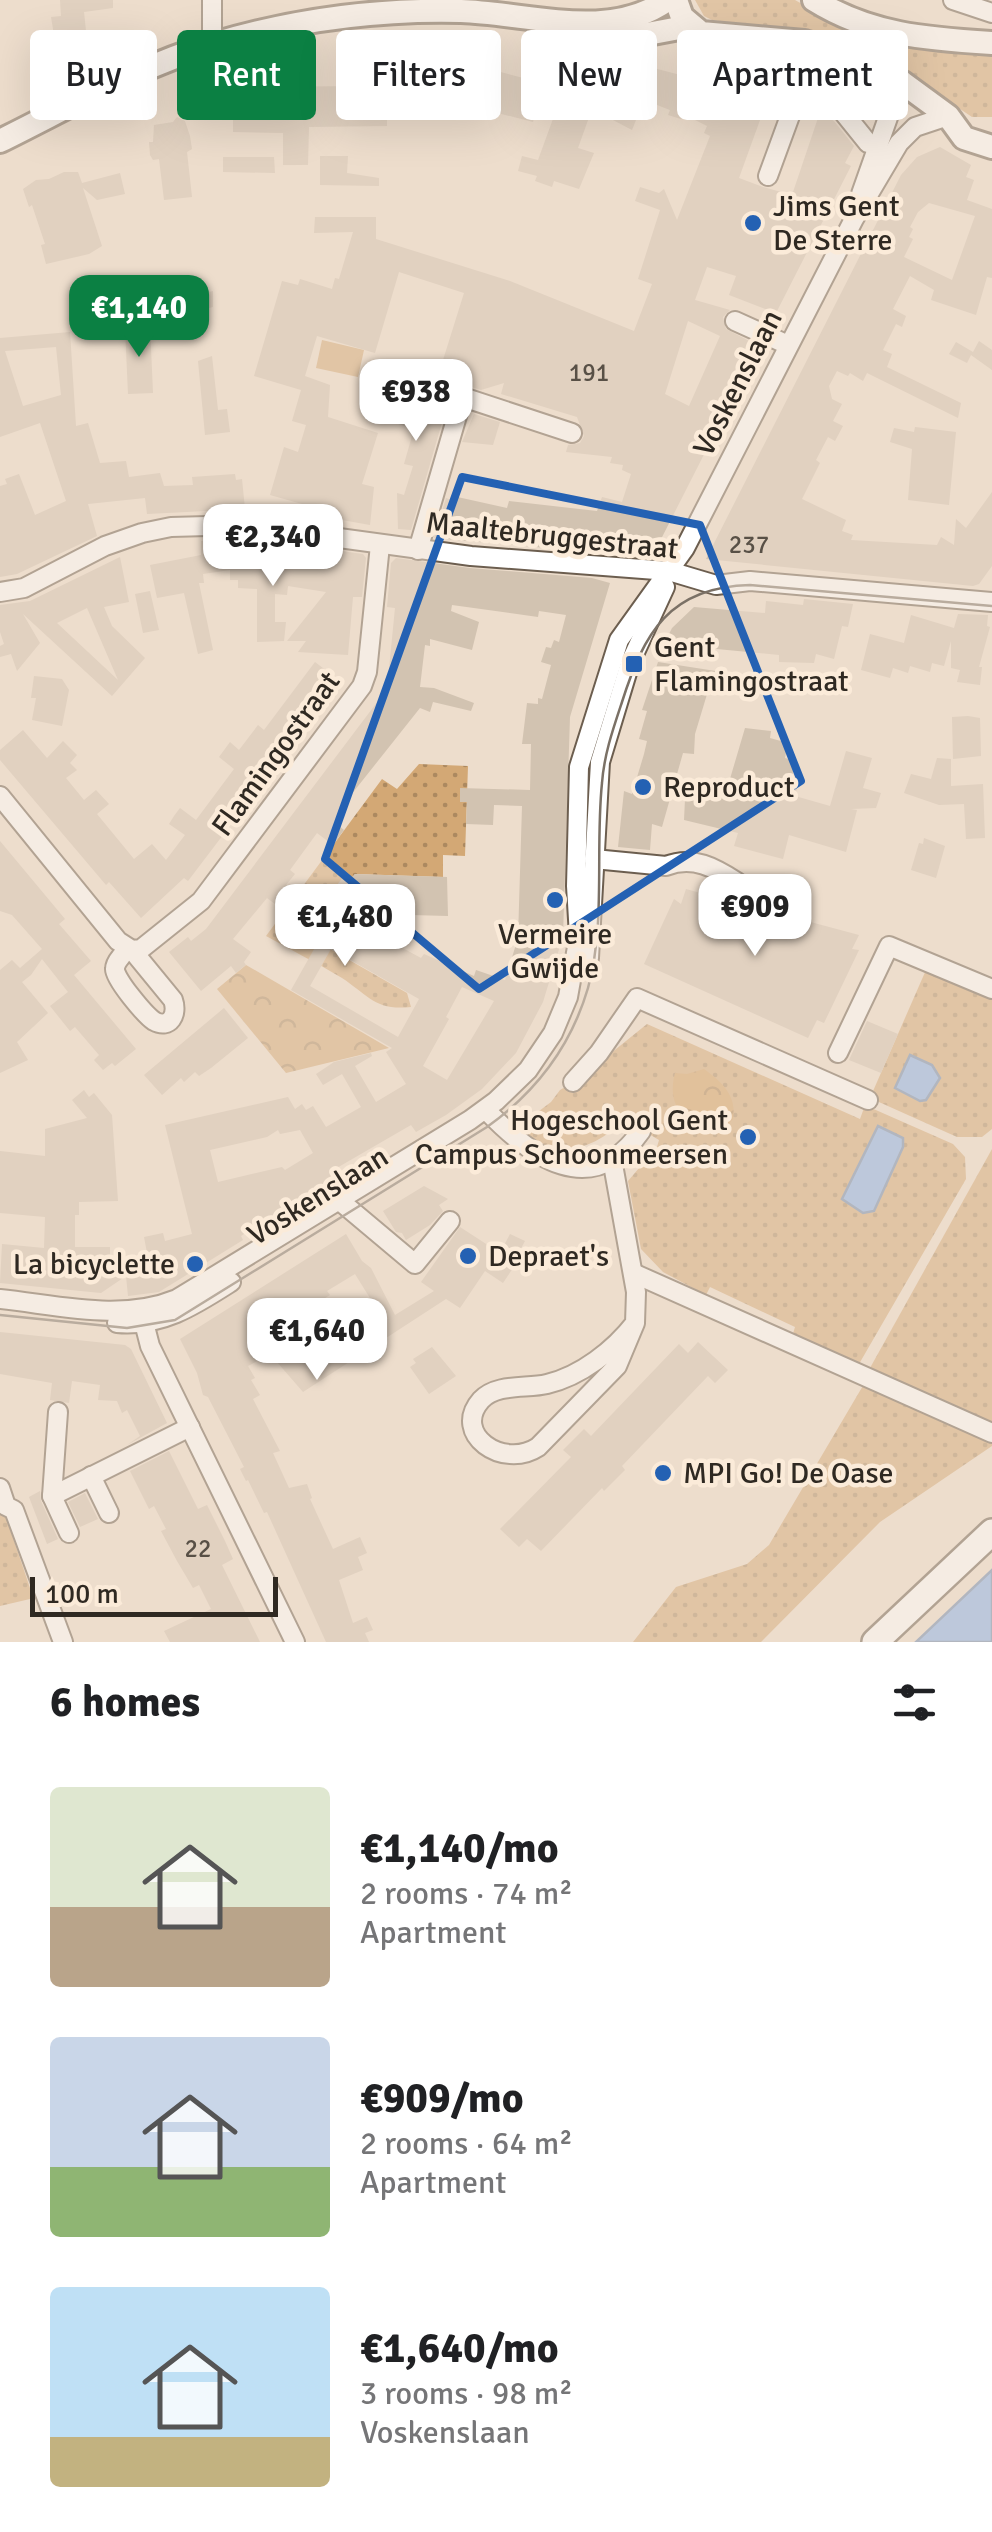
<!DOCTYPE html>
<html lang="en">
<head>
<meta charset="utf-8">
<style>
  :root { --surface:#fff; --page:#f2f2f2; --text:#202124; --muted:#757577; --accent:#0b8043 }
  body { margin:0; font-family:Signika,sans-serif; background:var(--page); color:var(--text); height:100vh; display:flex; flex-direction:column; font-size:38px; white-space:nowrap }
  * { box-sizing:border-box; margin:0 }
  p { font-size:32px; color:var(--muted) }
  .icon { flex:none; width:55px; height:55px; fill:none; stroke:currentColor; stroke-width:2; stroke-linecap:round; stroke-linejoin:round }
  .map { position:relative; height:1642px; overflow:hidden }
  .drawer { display:flex; flex-direction:column; background:var(--surface); flex:1 }
  .drawer>* { flex:none }
  .banner { position:absolute; left:30px; top:30px; width:932px; height:90px; display:flex; gap:20px }
  .scale { position:absolute; left:30px; bottom:25px; width:248px; box-sizing:border-box; padding-left:10px; border:5px solid #2f2922; border-top:0; font-size:28px; line-height:35px; white-space:nowrap; color:#2f2922; -webkit-text-stroke:8px #fbebd9; paint-order:stroke }
  .price { position:absolute; translate:-50% -85px; padding:0 22px; border-radius:20px; background:#fff; color:#222; font-size:32px; line-height:65px; filter:drop-shadow(0 2px 5px #0008) }
  .price::after { content:''; position:absolute; left:50%; top:60px; width:30px; height:22px; margin-left:-15px; background:inherit; clip-path:polygon(0 0,100% 0,50% 100%) }
  .price.selected { background:var(--accent); color:#fff }
  ul { padding:0; list-style:none }
  li { display:flex; align-items:center; gap:30px; height:250px; padding:0 50px }
  li span { display:grid; place-items:center; flex:none; width:280px; height:200px; border-radius:10px; color:#555 }
  li>.icon { margin-inline-start:auto }
  span .icon { width:120px; height:120px; fill:#fffc; stroke-width:1 }
  li b { font-size:42px }
  h2 { display:flex; justify-content:space-between; align-items:center; height:120px; padding:0 50px; font-size:42px }
  .tag { padding:0 35px; border-radius:10px; background:var(--surface); box-shadow:0 10px 40px #0002; font-size:35px; line-height:90px }
  .tag.selected { background:var(--accent); color:#fff }
  .map>svg:first-child { display:block }
  .grass { fill:url(#grass-dots) }
  .forest { fill:url(#forest-crowns) }
  .park { fill:url(#park-crowns) }
  .pitch { fill:#d3a875 }
  .water { fill:#84b0ed; stroke:#6a88b0; stroke-width:2.5 }
  .building { fill:#d2c3b1; fill-rule:evenodd }
  .lines { fill:none; stroke-linecap:round; stroke-linejoin:round }
  .minor-casing { stroke:#6c5e4f; stroke-width:22 }
  .major-casing { stroke:#6c5e4f; stroke-width:28 }
  .highway-casing { stroke:#6c5e4f; stroke-width:30 }
  .minor { stroke:#fff; stroke-width:18 }
  .major { stroke:#fff; stroke-width:22 }
  .highway { stroke:#fff; stroke-width:25 }
  .tram { stroke:#7b7166; stroke-width:2.5 }
  .marked { fill:none; stroke:#2461b3; stroke-width:8; stroke-linejoin:round }
  .poi-dot { fill:#2461b3; stroke:#fbebd9; stroke-width:4 }
  .labels { text-anchor:middle; dominant-baseline:central; stroke-width:9; stroke-linejoin:round; paint-order:stroke }
  .number-label { font-size:25px; fill:#585046 }
  .poi-label { font-size:30px; fill:#2f2922; stroke:#fbebd9; text-anchor:start }
  .street-label { font-size:30px; fill:#2f2922; stroke:#fbebd9 }
</style>
</head>
<body>
<div class="map">
<svg width="992" height="1642" viewBox="0 0 992 1642">
  <defs>
    <pattern id="grass-dots" width="8" height="8" patternUnits="userSpaceOnUse" patternTransform="scale(2.5)"><rect width="8" height="8" fill="#d3a875"/><path d="M2 2h.1M6 6h.1" fill="none" stroke="#ac8960" stroke-width="1.8" stroke-linecap="round"/></pattern>
    <pattern id="forest-crowns" width="20" height="18" patternUnits="userSpaceOnUse" patternTransform="scale(2.5)"><rect width="20" height="18" fill="#d39f60"/><path d="M2 6a3 3 0 1 1 6 0M12 15a3 3 0 1 1 6 0" fill="none" stroke="#ac824f"/></pattern>
    <pattern id="park-crowns" width="20" height="18" patternUnits="userSpaceOnUse" patternTransform="scale(2.5)"><rect width="20" height="18" fill="#d3a875"/><path d="M2 6a3 3 0 1 1 6 0M12 15a3 3 0 1 1 6 0" fill="none" stroke="#ac8960"/></pattern>
  </defs>
  <rect width="100%" height="100%" fill="#edddcc"/>
  <g class="grass">
    <polygon points="695,0 795,0 848,30 843,42 781,29 712,20 704,16"/>
    <polygon points="863,35 900,46 992,56 992,117 972,117 896,66 858,48"/>
    <path d="M419,764l49,2 -3,90 -22,-1v22l-88,-3 -53,59 105,60 4,14c-36,4 -43,-12 -69,-29 -25,-15 -51,-28 -76,-42l116,-157 15,10z"/>
    <polygon points="926,970 992,998 992,1129 982,1137 957,1137 870,1098"/>
    <path d="M647,1024l213,95 4,-11 5,-1 84,37 12,13 1,22 -107,185 -67,-27 3,-10 -85,-40 -4,8 -43,-23 -22,-23 -13,-68 29,-34 2,-7 -34,-20c-35,31 -69,43 -107,7l33,-25 9,-12 19,-11z"/>
    <polygon points="992,1149 992,1423 870,1368"/>
    <polygon points="864,1384 992,1442 992,1446 880,1522 761,1642 633,1642 676,1587 747,1564 769,1545"/>
    <polygon points="5,1514 32,1594 30,1599 0,1606 0,1515"/>
  </g>
  <path class="forest" d="M704,1069c18,13 33,27 29,50l-12,12 -15,2c-25,-16 -39,-29 -31,-60l12,1z"/>
  <polygon class="park" points="246,965 260,973 389,1048 286,1073 217,989"/>
  <polygon class="pitch" points="322,340 364,350 358,377 316,368"/>
  <g class="water">
    <polygon points="910,1055 932,1065 940,1078 926,1100 920,1101 895,1088"/>
    <polygon points="878,1126 903,1138 903,1147 874,1211 863,1213 842,1199"/>
    <polygon points="992,1570 992,1642 916,1642"/>
  </g>
  <g class="building">
    <polygon points="60,0 113,0 113,8 84,12 86,31 64,38 63,34 54,35 51,17 61,16"/>
    <path d="M646,66l122,32 -29,80 24,9 29,8 28,-83 14,9 20,25 -9,17 6,3 -75,147 -47,-18 7,-19 -29,-9 -12,33 35,10 -7,7 3,12 33,17 -104,205 -6,3 -47,-5v4l-168,-15 12,-40 6,2 1,-4 54,12 2,-7 88,10 5,-14 20,5 9,-28 -9,-4 1,-5 -13,-2 2,-6 -46,-5 2,-7 12,-2 4,-7 -7,-19 -76,-23 3,-11 -23,7 -43,-14 26,-83 -65,-21 -24,81 -58,-17 -12,40 25,9 -2,32 50,16 -16,51 12,3 -4,38 -45,-8 2,-6 -57,-16 14,-48 14,5 8,-27 -14,-4 9,-31 -47,-14 28,-95 16,4 2,-6 32,10 3,-11 4,1 14,-47 -39,1 1,-16h61v22l134,42 124,50 18,-47 -14,-5 22,-69 -25,-9 5,-14 19,6 5,-4 13,31 33,-84 -6,-3 3,-7 -24,-12 -2,5 -13,-4 2,-5 -26,-10 -12,30 -40,-21 -14,39 16,5 -15,36 -25,-8 -2,6 -17,-6 2,-5 -19,-5 4,-15 16,4 31,-85 47,17 8,-21 19,3zM688,321l32,15 -31,70 -24,-12z"/>
    <polygon points="497,71 542,83 533,122 486,110"/>
    <polygon points="454,72 471,73 468,109 439,107 439,99 410,95 411,118 387,120 387,126 309,127 308,165 283,165 283,133 233,132 233,87 385,86 385,77 396,77 400,73 410,78"/>
    <polygon points="177,117 185,121 190,136 192,149 187,152 192,197 164,200 159,159 153,160 150,155 149,142 153,142 154,125 173,122"/>
    <path d="M940,147l31,18 -5,12 8,3 -7,20 25,9v69l-5,-1 -11,38 -45,-15 3,-10 -24,-14 -17,33 13,7 -4,11 -6,-3 -13,26 9,4 -5,13 74,36 -3,15 -91,-45 -4,8 -13,-8 -2,3 -11,-5 -8,15 3,13 10,5 -9,17 10,5 -8,15 -7,-4 -12,23 4,3 -18,36 44,21 -4,11 11,4 -2,5 86,5 4,-8 13,8 2,-26 10,9 26,-36v74l-13,18 -6,2 -267,-27 195,-384 16,-18zM929,203l46,13 -23,64 -48,-23 9,-18 -4,-2 4,-8 -3,-2 8,-15z"/>
    <polygon points="320,156 348,156 347,173 379,178 379,186 320,185"/>
    <polygon points="223,157 274,157 275,173 223,172"/>
    <polygon points="64,172 78,172 82,183 120,173 125,194 97,200 83,188 102,246 89,254 46,264 41,245 45,244 32,205 29,207 23,189 36,180 49,179"/>
    <polygon points="213,291 213,307 178,315 174,300"/>
    <polygon points="150,325 153,393 128,394 125,328"/>
    <path d="M70,332l6,94 12,-3 12,40 26,-2 3,16 31,-4 4,13 29,-1 -1,-8 43,-3 1,6 6,-1 3,30 -98,5 -2,-16 -57,6 9,32 -80,38 -17,3v-91l7,-2 -2,-5 14,-5 16,41 31,-14 -26,-78 -40,14v-99zM56,347l5,48 -38,11 -18,-55z"/>
    <polygon points="979,341 992,350 992,370 971,355 967,363 949,354 956,342 973,352"/>
    <polygon points="212,356 218,410 227,409 230,432 205,435 198,361"/>
    <polygon points="391,383 447,405 411,530 398,529 397,493 404,495 413,466 404,464 414,429 395,423 399,408 384,404"/>
    <polygon points="474,414 500,422 493,445 462,442"/>
    <polygon points="915,427 956,432 949,505 908,500 912,449 890,442 894,428 914,432"/>
    <polygon points="240,539 248,539 250,564 255,546 290,550 290,544 363,554 366,558 362,597 353,597 348,655 298,652 306,641 287,641 326,592 288,586 287,595 275,594 275,622 286,622 284,641 257,642 257,589 238,588 238,580 230,580 230,570 203,574 204,583 199,583 213,650 198,654 184,593 157,598 150,565 201,555 201,541"/>
    <path d="M120,557l9,45 -25,5 8,19 33,32 -33,38 -89,-82 17,29 -23,28 -6,-17 -11,3v-11l4,-2 -4,-12v-27l30,-4zM87,608l31,72 -61,-57z"/>
    <path d="M396,558l74,10 122,10 18,5 -40,134 -7,219 -20,66 -27,51 -34,36 -36,26 -30,17 -5,-7 -76,44 6,10 -67,42 -3,-5 -30,20 2,4 -84,52 -31,4 -2,-20 -25,17 -101,-10 2,-39 42,4 1,-31 -45,-4v-62l45,5v-27l42,-11 -15,-18 12,-10 5,7 5,-4 18,22 6,86 -39,1v13h-4v32h35v18l38,-7 -4,-21 19,-4 2,8 27,-7 -27,-109 123,-28 7,12 7,-5 4,6 7,-4 13,21 35,-20 -19,-33 -19,11 -7,-11 18,-12 37,-9 1,3 -17,10 21,36 30,-18 -20,-32 6,-4 -101,-58 27,-48 -17,-9 42,-56 6,4 6,-7 92,3 1,39 -110,-3 83,45 3,-4 50,22 2,-6 29,10 13,-42 4,-132 -28,-1 -1,20 -27,-1 1,-22h-7v-14l70,2 1,-46h-9l5,-41 11,1v-6l4,1 9,-34 -10,-3 5,-15 5,1 3,-8 5,2 7,-27 -27,-4 -1,6 -86,-12 -1,6 28,11 -7,28 -42,-11v7l-5,-1 -5,42 14,1 40,15 -3,8 -38,-9 -3,10 -10,-4 -73,92 2,1 -15,21 10,8 -11,15 -16,-12 -27,37 5,4 -9,11 10,8 -13,17 -16,-12 -34,41 18,13 -7,10 2,3 -10,8 -5,-7 -30,25 -32,-39 19,-15 3,4 15,-12 181,-240 8,-81 -8,-1 4,-44zM331,949l88,50 -21,38 -88,-51zM462,987l32,14 -47,79 -24,-14 26,-47 -3,-2zM278,1130l2,4 20,-4 13,23 -28,17 -3,-3 -64,15 -8,-32 57,-13z"/>
    <polygon points="150,591 159,630 143,633 135,594"/>
    <polygon points="804,599 853,604 848,627 842,626 834,659 816,654 814,663 779,662 779,655 664,644 672,628 694,607 765,613 766,601 803,605"/>
    <polygon points="958,614 988,615 987,626 990,627 979,667 982,667 980,685 957,682 960,670 951,668 951,641 944,666 932,663 930,672 910,666 908,673 893,668 890,678 861,670 870,634 904,643 911,615 954,628"/>
    <polygon points="315,662 340,681 188,881 184,878 141,918 109,882 106,885 0,760 0,750 23,730 47,758 63,741 77,755 70,763 77,770 66,778 84,800 96,790 109,804 97,814 134,859 152,844 166,860 185,835 169,824 174,816 180,808 196,820 234,769 219,757 230,742 239,750 258,725 264,730"/>
    <polygon points="658,662 722,672 721,678 726,679 725,692 708,691 695,734 694,754 683,753 662,827 652,824 650,850 618,847 624,791 632,794 644,754 647,741 639,739 647,711 642,710"/>
    <polygon points="34,676 62,679 69,690 62,726 32,720 36,698 31,698"/>
    <polygon points="968,716 980,718 981,756 953,759 952,717"/>
    <polygon points="745,728 771,731 770,738 788,743 785,758 796,761 791,779 799,781 795,796 830,806 846,751 872,758 863,788 881,793 876,808 851,809 857,810 846,852 789,835 783,859 734,846 738,833 684,820 686,778 727,789"/>
    <polygon points="937,758 951,759 951,786 983,784 985,838 966,839 964,804 939,805 904,793 911,774 931,779"/>
    <polygon points="924,838 945,846 936,878 911,870 919,843 923,844"/>
    <polygon points="0,841 65,919 59,924 91,961 74,975 136,1049 115,1066 112,1063 103,1070 94,1060 99,1055 75,1027 70,1031 50,1006 68,992 42,959 31,975 22,982 48,1013 17,1042 28,1060 0,1073 0,970 12,960 20,968 42,949 12,915 0,911"/>
    <polygon points="686,889 726,900 728,909 735,915 745,914 751,906 859,935 852,949 859,950 824,1023 817,1020 808,1038 644,964 674,899 681,904"/>
    <polygon points="224,1008 248,1038 211,1068 199,1076 195,1072 184,1082 181,1078 162,1095 144,1075"/>
    <polygon points="867,1021 898,1034 881,1073 849,1060"/>
    <polygon points="424,1186 448,1199 439,1205 443,1211 430,1225 406,1240 402,1233 396,1232 383,1211"/>
    <path d="M460,1227l40,26 10,-19 15,7 -7,13 3,2 -18,27 -18,-12 -25,37 -14,-9 -143,93 -33,-38 -22,12 7,12 -4,2 9,15 -7,4 27,52 -7,2 16,35 18,-4 5,14 -2,1 23,50 27,-12 7,16 -9,4 5,13 -24,10 14,43 14,-6 6,13 -8,3 4,9h-43l-59,-130 -3,1 -16,-33 -2,1 -6,-12 4,-2 -36,-70 -5,-2 -6,-22 -17,-34 166,-105 16,27 9,7 24,47 39,-24 -13,-9zM355,1274l18,29 -34,21 -17,-24 8,-5 -3,-4z"/>
    <polygon points="0,1332 125,1345 131,1349 167,1423 127,1445 140,1436 127,1410 122,1413 117,1401 98,1400 100,1385 72,1381 69,1403 50,1400 52,1383 0,1374"/>
    <polygon points="698,1342 728,1370 715,1383 708,1376 622,1466 625,1470 604,1491 602,1488 541,1551 527,1539 519,1547 500,1529 571,1457 563,1450 584,1429 591,1436 679,1344 688,1353"/>
    <polygon points="432,1347 456,1376 429,1394 410,1367 416,1363 413,1359"/>
    <polygon points="169,1451 198,1509 207,1505 225,1541 233,1559 222,1565 260,1642 170,1642 164,1631 211,1609 199,1585 193,1588 177,1561 161,1531 166,1529 154,1506 149,1509 130,1471"/>
    <polygon points="40,1491 41,1501 58,1539 47,1544 29,1497"/>
    <polygon points="85,1493 98,1519 80,1527 68,1502"/>
  </g>
  <g class="lines">
    <g class="minor-casing">
      <g id="minor">
        <polyline points="212,0 212,44"/>
        <polyline points="953,0 992,13"/>
        <polyline points="701,33 696,52 701,67 827,101 843,112 868,143"/>
        <polyline points="768,176 798,94"/>
        <polyline points="861,194 891,109 884,72"/>
        <polyline points="735,321 788,345"/>
        <polyline points="411,380 572,433"/>
        <polyline points="418,550 462,399"/>
        <polyline points="0,592 24,588 105,546 142,533 171,527 244,525 471,556 669,571 716,585 750,581 992,602"/>
        <polyline points="0,796 118,941 132,950 141,949 201,901 362,686 367,672 380,545"/>
        <path d="M594,859l72,7c27,-11 49,2 71,16l2,21"/>
        <path d="M126,948c-2,8 -11,12 -11,21 -1,9 30,46 39,52 16,9 24,-7 19,-21l-41,-50"/>
        <polyline points="589,958 600,762 630,663 665,587"/>
        <polyline points="838,1053 889,946 992,989"/>
        <polyline points="573,1082 599,1053 637,998 868,1100"/>
        <path d="M486,1110c45,47 105,92 155,21"/>
        <path d="M612,1159l24,133 -1,31c-21,27 -54,53 -88,61 -20,5 -50,-1 -66,16 -30,34 22,70 57,47l79,-81 18,-43"/>
        <polyline points="340,1201 415,1264 450,1221"/>
        <polyline points="633,1273 992,1433"/>
        <path d="M0,1299c58,6 121,23 177,0l293,-179 26,-19 32,-31 25,-37 15,-36 11,-61 -3,-50 3,-119 40,-127 66,-92 169,-329 45,-76 16,-16 33,-11"/>
        <polyline points="141,1311 150,1346 295,1642"/>
        <path d="M117,1323c45,4 78,-18 114,-41"/>
        <polyline points="91,1476 109,1513"/>
        <polyline points="0,1488 6,1506 14,1510 63,1642"/>
        <polyline points="52,1496 58,1412"/>
        <polyline points="69,1533 52,1496 190,1427"/>
      </g>
    </g>
    <g class="major-casing">
      <g id="major">
        <polyline points="676,0 682,17 701,33 804,42 859,59 903,83 948,116 964,138 992,147"/>
        <path d="M814,0c56,35 113,39 178,43"/>
        <polyline points="597,36 642,35 690,26"/>
        <path d="M0,141c69,-34 139,-75 214,-97 80,-24 164,-35 247,-33 67,2 148,31 206,-11"/>
      </g>
    </g>
    <g class="highway-casing">
      <polyline id="highway" points="875,1642 992,1532"/>
    </g>
    <use href="#minor" class="minor"/>
    <use href="#major" class="major"/>
    <use href="#highway" class="highway"/>
    <path class="tram" d="M0,1315l127,13 48,-8 312,-193c49,-35 84,-81 101,-139 18,-65 7,-138 14,-205 2,-28 11,-54 20,-81 22,-69 47,-115 128,-117l242,21"/>
  </g>
  <path d="M0 0H992V1642H0ZM462,477l238,48 101,256 -322,208 -154,-130z" fill="#edddcc" fill-opacity=".55" fill-rule="evenodd"/>
  <path class="marked" d="M462,477l238,48 101,256 -322,208 -154,-130z"/>
  <g class="poi-dot">
    <circle cx="753" cy="223" r="10"/>
    <rect x="624" y="654" width="20" height="20" rx="5"/>
    <circle cx="643" cy="787" r="10"/>
    <circle cx="555" cy="900" r="10"/>
    <circle cx="748" cy="1137" r="10"/>
    <circle cx="468" cy="1256" r="10"/>
    <circle cx="195" cy="1264" r="10"/>
    <circle cx="663" cy="1473" r="10"/>
  </g>
  <g class="labels">
    <g class="number-label">
      <text x="589" y="372">191</text>
      <text x="749" y="544">237</text>
      <text x="198" y="1548">22</text>
    </g>
    <g class="poi-label">
      <text x="773" y="206">Jims Gent<tspan x="773" dy="34">De Sterre</tspan></text>
      <text x="654" y="647">Gent<tspan x="654" dy="34">Flamingostraat</tspan></text>
      <text x="663" y="787">Reproduct</text>
      <text x="555" y="934" text-anchor="middle">Vermeire<tspan x="555" dy="34">Gwijde</tspan></text>
      <text x="728" y="1120" text-anchor="end">Hogeschool Gent<tspan x="728" dy="34">Campus Schoonmeersen</tspan></text>
      <text x="488" y="1256">Depraet's</text>
      <text x="175" y="1264" text-anchor="end">La bicyclette</text>
      <text x="683" y="1473">MPI Go! De Oase</text>
    </g>
    <g class="street-label">
      <text transform="translate(738 383) rotate(-63)">Voskenslaan</text>
      <text transform="translate(552 536) rotate(6)">Maaltebruggestraat</text>
      <text transform="translate(276 754) rotate(-54)">Flamingostraat</text>
      <text transform="translate(318 1196) rotate(-32)">Voskenslaan</text>
    </g>
  </g>
</svg>
<div class="scale">100 m</div>
<b class="price selected" style="left:139px;top:360px">€1,140</b>
<b class="price" style="left:416px;top:444px">€938</b>
<b class="price" style="left:273px;top:589px">€2,340</b>
<b class="price" style="left:755px;top:959px">€909</b>
<b class="price" style="left:345px;top:969px">€1,480</b>
<b class="price" style="left:317px;top:1383px">€1,640</b>
<div class="banner">
<a class="tag">Buy</a>
<a class="tag selected">Rent</a>
<a class="tag">Filters</a>
<a class="tag">New</a>
<a class="tag">Apartment</a>
</div>
</div>
<section class="drawer">
<h2>6 homes<svg class="icon" aria-label="filters" viewBox="0 0 24 24"><path d="M4 7h16M4 17h16"/><circle cx="9" cy="7" r="2"/><circle cx="15" cy="17" r="2"/></svg></h2>
<ul>
<li><span style="background:linear-gradient(#dfe7d0 60%,#b9a48a 0)"><svg class="icon" aria-label="home" viewBox="0 0 24 24"><path d="M3 11l9-7 9 7M6 9v11h12V9"/></svg></span><div><b>€1,140/mo</b><p>2 rooms · 74 m²</p><p>Apartment</p></div></li>
<li><span style="background:linear-gradient(#c9d6e8 65%,#8fb573 0)"><svg class="icon" aria-label="home" viewBox="0 0 24 24"><path d="M3 11l9-7 9 7M6 9v11h12V9"/></svg></span><div><b>€909/mo</b><p>2 rooms · 64 m²</p><p>Apartment</p></div></li>
<li><span style="background:linear-gradient(#bfe0f5 75%,#c2b280 0)"><svg class="icon" aria-label="home" viewBox="0 0 24 24"><path d="M3 11l9-7 9 7M6 9v11h12V9"/></svg></span><div><b>€1,640/mo</b><p>3 rooms · 98 m²</p><p>Voskenslaan</p></div></li>
</ul>
</section>
</body>
</html>
